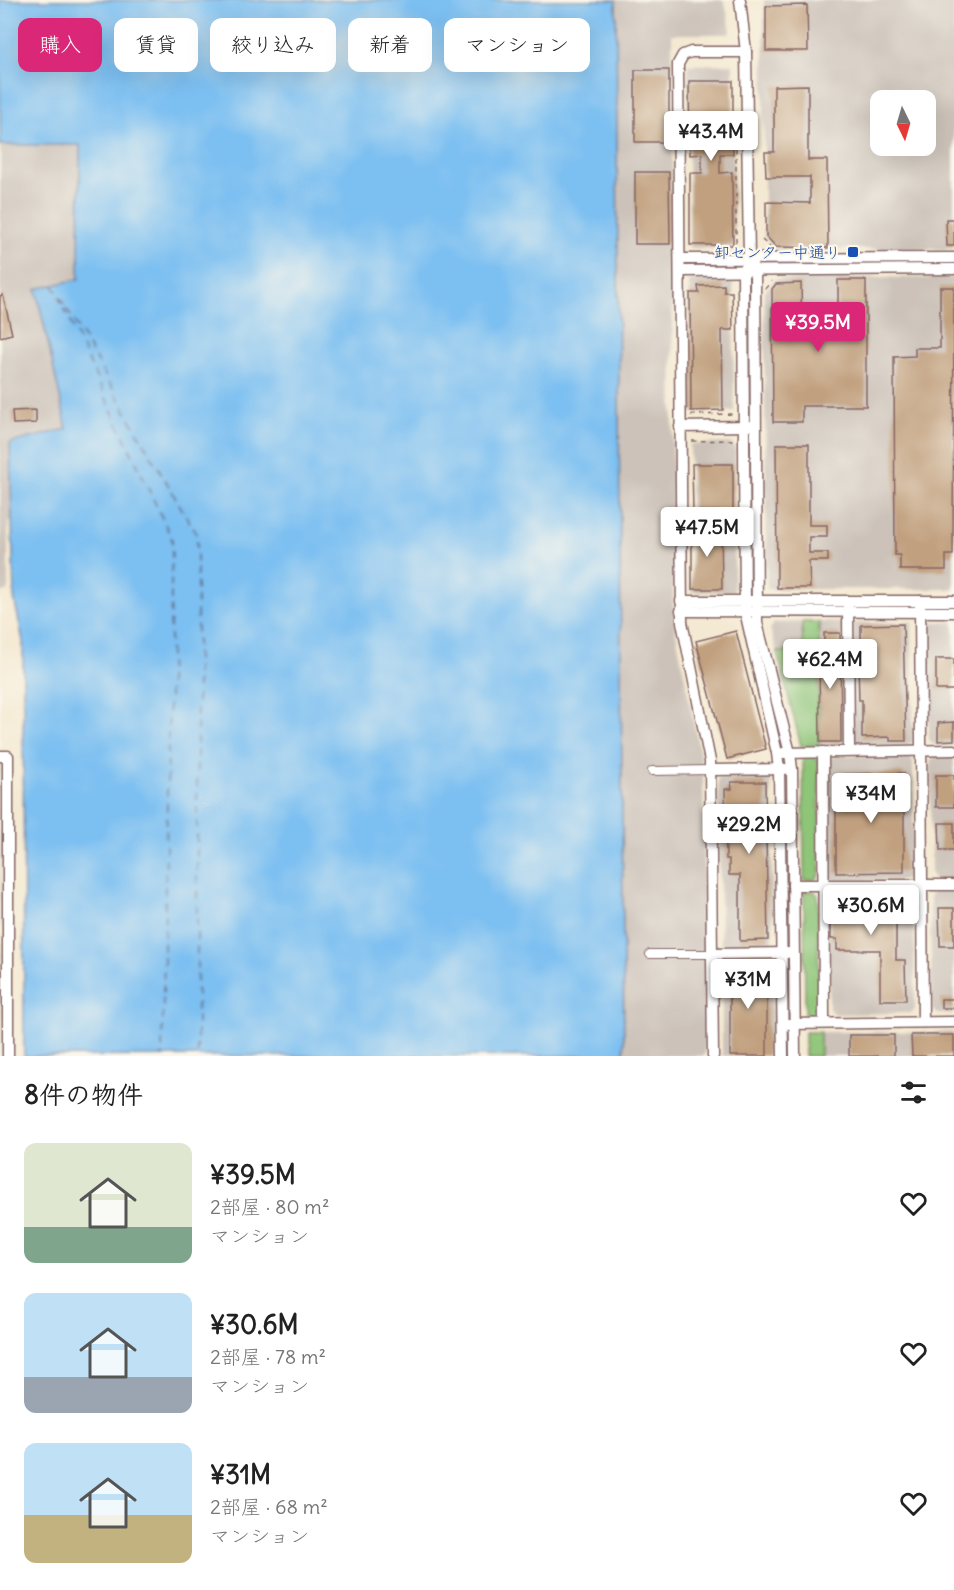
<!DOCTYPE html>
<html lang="ja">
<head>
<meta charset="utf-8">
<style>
  :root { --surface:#fff; --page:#f2f2f2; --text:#222; --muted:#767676; --accent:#db2777 }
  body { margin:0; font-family:Delius,"Klee One",sans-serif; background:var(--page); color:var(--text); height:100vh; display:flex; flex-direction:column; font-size:22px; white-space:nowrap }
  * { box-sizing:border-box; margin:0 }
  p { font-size:20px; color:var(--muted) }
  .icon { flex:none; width:33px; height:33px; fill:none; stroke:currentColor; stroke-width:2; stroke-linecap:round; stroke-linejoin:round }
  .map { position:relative; height:1056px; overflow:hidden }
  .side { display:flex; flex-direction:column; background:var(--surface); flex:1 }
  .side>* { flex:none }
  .hud { position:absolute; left:18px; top:18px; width:600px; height:54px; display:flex; gap:12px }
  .needle { width:39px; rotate:175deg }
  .controls { position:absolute; left:870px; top:90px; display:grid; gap:12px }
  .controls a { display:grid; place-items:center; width:66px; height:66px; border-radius:12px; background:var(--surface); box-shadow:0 6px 24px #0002; font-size:30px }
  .price { position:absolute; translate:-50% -51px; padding:0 14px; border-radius:6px; background:#fff; color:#222; font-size:20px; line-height:39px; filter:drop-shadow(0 2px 3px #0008) }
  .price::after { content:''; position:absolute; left:50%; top:36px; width:18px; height:14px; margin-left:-9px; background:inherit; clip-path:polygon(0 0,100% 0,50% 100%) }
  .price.active { background:var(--accent); color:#fff }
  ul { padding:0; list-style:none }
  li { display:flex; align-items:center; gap:18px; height:150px; padding:0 24px }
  li span { display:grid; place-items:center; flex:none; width:168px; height:120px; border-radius:12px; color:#555 }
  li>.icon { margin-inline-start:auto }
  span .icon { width:72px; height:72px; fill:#fffc; stroke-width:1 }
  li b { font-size:26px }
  h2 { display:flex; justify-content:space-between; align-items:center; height:72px; padding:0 24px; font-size:26px }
  .chip { padding:0 21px; border-radius:12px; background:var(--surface); box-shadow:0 6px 24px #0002; font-size:21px; line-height:54px }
  .chip.active { background:var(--accent); color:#fff }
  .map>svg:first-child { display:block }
  .industrial { fill:#ccc2b9; fill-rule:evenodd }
  .green { fill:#8ec578; stroke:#6c7252; stroke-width:1.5 }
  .water { fill:#7bbff1; stroke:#626f8e; stroke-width:1.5 }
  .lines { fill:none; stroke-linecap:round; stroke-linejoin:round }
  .ferry { stroke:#594f66; stroke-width:1.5; stroke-dasharray:8 6; stroke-linecap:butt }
  .building { fill:#c1a07f }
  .minor-casing { stroke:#866665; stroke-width:10 }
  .tertiary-casing { stroke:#866665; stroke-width:13 }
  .path { stroke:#866665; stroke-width:1.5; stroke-dasharray:4.5 4.5; stroke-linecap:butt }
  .minor { stroke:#fff; stroke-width:8 }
  .tertiary { stroke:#fff; stroke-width:10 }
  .transit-dot { fill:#1a4fb4; stroke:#fbf7ec; stroke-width:2 }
  .labels { text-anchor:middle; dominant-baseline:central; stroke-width:4.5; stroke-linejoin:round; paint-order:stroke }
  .transit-label { font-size:16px; fill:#164399; stroke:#fbf7ec; text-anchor:end }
</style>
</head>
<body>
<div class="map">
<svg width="954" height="1056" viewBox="0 0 954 1056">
  <rect width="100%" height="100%" fill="#fbf7ec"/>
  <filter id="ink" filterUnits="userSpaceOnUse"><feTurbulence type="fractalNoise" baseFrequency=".0167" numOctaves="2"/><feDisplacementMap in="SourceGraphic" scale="12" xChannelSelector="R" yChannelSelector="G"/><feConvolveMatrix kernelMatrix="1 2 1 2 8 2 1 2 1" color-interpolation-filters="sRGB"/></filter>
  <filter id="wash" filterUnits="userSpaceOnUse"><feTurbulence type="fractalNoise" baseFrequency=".008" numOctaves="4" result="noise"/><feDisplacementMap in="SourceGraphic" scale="24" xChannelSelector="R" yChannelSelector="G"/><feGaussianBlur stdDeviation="1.35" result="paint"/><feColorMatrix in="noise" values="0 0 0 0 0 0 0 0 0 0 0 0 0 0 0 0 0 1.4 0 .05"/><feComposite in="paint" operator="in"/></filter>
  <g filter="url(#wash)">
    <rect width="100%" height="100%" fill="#f4e9d2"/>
    <g class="industrial">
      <polygon points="616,0 724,0 731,30 729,34 672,34 673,602 675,628 703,771 705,1056 624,1056"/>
      <path d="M764,0h190v249h-179l-11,-12zM880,100h46v46h-46z"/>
      <polygon points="733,64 734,248 689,248 688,65"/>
      <polygon points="80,144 79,279 36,290 67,429 10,443 12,521 8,521 8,592 0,592 0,145"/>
      <polygon points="809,277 954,278 954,589 767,589 764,292 776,279 808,279"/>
      <polygon points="733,279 734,411 689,412 689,280"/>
      <polygon points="731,443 735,448 734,592 691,592 690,444"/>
      <polygon points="802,622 803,652 777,652 770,628 774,623"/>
      <polygon points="819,622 843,623 844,740 840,745 819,745"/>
      <polygon points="912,622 913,741 907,746 859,746 854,740 853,623"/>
      <polygon points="929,622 954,622 954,745 935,746 929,739"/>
      <polygon points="936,755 954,755 954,879 935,880 931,874 930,761"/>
      <polygon points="833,756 908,756 913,761 914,874 908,880 833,880 828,875 828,761"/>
      <polygon points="0,764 2,764 1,927 0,927"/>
      <polygon points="771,777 773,943 721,944 718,778"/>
      <polygon points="954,889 954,1014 937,1014 932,1009 930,895 936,890"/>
      <polygon points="833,890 909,891 914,895 915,1009 911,1013 834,1014 829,1009 829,896"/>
      <polygon points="0,943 2,943 1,1056 0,1056"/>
      <polygon points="722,961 772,961 773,1056 722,1056"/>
      <rect x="820" y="1032" width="134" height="24"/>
    </g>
    <g class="green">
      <polygon points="802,622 819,622 819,745 801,746 777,652 803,651"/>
      <polygon points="803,756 812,756 819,761 820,874 815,880 804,880"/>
      <polygon points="804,891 814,891 818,896 819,1009 813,1014 805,1014"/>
      <rect x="805" y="1032" width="15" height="24"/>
    </g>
    <polygon class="water" points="0,0 616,0 624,1056 24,1056 23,641 14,598 10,443 67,429 36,289 79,279 80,145 0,145"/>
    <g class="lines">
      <g class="ferry">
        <polyline points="53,285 197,535 197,1056"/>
        <polyline points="58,296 172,539 162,1056"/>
      </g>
    </g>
    <g id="blocks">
      <g class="building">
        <polygon points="807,5 808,51 766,51 766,6"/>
        <rect x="635" y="70" width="34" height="72"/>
        <polygon points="689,81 733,81 733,154 720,154 720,173 732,172 733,245 690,245 690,173 702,173 702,154 690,155"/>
        <polygon points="808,85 808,160 827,160 828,248 776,247 766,236 766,202 810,203 810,177 766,177 765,152 774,152 774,86"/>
        <polygon points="635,172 669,172 670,244 635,244"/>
        <polygon points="946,219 954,219 954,246 947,246"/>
        <polygon points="838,280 866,280 866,406 802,406 802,422 773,422 772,289 776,284 801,283 802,330 838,330"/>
        <polygon points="724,285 724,292 732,292 733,330 722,330 723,410 691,411 690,293 699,293 698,286"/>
        <polygon points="940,287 954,287 953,555 946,555 946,570 900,570 900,555 895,555 894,357 915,356 915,348 940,348"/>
        <polygon points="3,295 12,334 0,337 0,296"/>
        <polygon points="36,410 36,423 13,424 12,411"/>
        <polygon points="776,444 809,444 809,525 827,525 827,537 809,537 809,553 828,553 828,561 809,561 810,588 777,588"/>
        <polygon points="692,464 733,464 733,511 693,511"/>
        <polygon points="721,526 722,589 692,589 692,527"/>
        <polygon points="903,624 906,741 890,741 890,737 862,738 862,700 859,700 858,662 856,662 856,645 861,645 861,625"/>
        <polygon points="736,631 766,749 727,759 696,641"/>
        <polygon points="824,633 840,633 841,742 820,742 819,655 824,655"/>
        <rect x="936" y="659" width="18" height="31"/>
        <polygon points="954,722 954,740 938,741 938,723"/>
        <polygon points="904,773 904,872 836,873 836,808 845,808 844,774"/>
        <rect x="936" y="775" width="18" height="32"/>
        <polygon points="731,782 765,782 768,940 740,941 740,875 729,875 729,859 726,859 725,789 732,789"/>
        <polygon points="939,823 954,823 954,850 940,850"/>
        <polygon points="896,895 896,960 905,960 906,1000 880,1000 880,950 837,950 837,939 831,939 831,896"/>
        <polygon points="939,908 954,908 954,946 940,946"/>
        <rect x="730" y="965" width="37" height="91"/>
        <rect x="941" y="999" width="13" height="9"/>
        <rect x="849" y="1035" width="45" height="21"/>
        <polygon points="911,1035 954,1035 954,1056 912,1056"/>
      </g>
    </g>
  </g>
  <g filter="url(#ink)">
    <use href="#blocks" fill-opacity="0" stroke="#866665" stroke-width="1.5"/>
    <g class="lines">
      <g class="minor-casing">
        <g id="minor">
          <polyline points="652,771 711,770"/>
          <polyline points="650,954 712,954"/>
        </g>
      </g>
      <g class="tertiary-casing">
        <g id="tertiary">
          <polyline points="740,0 746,52 749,259 755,271 757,623 790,753 792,769 795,1056"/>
          <polyline points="680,259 954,258"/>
          <polyline points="749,259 743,270 745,611 777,753 779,770 783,1056"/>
          <polyline points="680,271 954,269"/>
          <polyline points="680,427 749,426"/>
          <polyline points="681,601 954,601"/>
          <polyline points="920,601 923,1022"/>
          <polyline points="848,607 849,751"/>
          <polyline points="681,611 954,612"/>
          <polyline points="823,752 824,1023"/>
          <polyline points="783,753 954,750"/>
          <polyline points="0,756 8,756 8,1056"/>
          <polyline points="711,770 785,769"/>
          <polyline points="793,885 954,885"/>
          <polyline points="712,954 787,953"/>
          <polyline points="789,1024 954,1022"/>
          <polyline points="713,1056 710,761 682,622 678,64 683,55 691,52 746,52"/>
        </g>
      </g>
      <g class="path">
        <polyline points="736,112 736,248"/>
        <polyline points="762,240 770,247"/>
        <polyline points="765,289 772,281"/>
        <polyline points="691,415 733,414"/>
        <polyline points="692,441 733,440"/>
      </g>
      <use href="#minor" class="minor"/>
      <use href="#tertiary" class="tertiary"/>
    </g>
  </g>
  <rect class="transit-dot" x="847" y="246" width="12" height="12" rx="3"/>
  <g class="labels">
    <g class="transit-label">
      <text x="841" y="252">卸センター中通り</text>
    </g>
  </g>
</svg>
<div class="controls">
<a><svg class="needle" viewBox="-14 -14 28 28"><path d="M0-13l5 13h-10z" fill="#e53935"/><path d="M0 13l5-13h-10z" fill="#767676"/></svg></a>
</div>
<b class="price" style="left:711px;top:162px">¥43.4M</b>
<b class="price active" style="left:818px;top:353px">¥39.5M</b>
<b class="price" style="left:707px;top:558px">¥47.5M</b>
<b class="price" style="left:830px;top:690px">¥62.4M</b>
<b class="price" style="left:871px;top:824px">¥34M</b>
<b class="price" style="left:749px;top:855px">¥29.2M</b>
<b class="price" style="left:871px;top:936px">¥30.6M</b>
<b class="price" style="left:748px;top:1010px">¥31M</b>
<div class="hud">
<a class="chip active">購入</a>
<a class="chip">賃貸</a>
<a class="chip">絞り込み</a>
<a class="chip">新着</a>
<a class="chip">マンション</a>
</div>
</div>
<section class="side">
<h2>8件の物件<svg class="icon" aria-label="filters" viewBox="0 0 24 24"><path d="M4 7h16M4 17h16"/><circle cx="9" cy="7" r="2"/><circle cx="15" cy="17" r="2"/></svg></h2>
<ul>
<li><span style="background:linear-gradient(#dfe7d0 70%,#7fa58c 0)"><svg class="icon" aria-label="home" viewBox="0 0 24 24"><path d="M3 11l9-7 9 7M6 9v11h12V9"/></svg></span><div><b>¥39.5M</b><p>2部屋 · 80 m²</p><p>マンション</p></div><svg class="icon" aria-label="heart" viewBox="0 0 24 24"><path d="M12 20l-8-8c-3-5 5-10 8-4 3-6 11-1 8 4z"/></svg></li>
<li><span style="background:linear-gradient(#bfe0f5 70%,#9aa5b1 0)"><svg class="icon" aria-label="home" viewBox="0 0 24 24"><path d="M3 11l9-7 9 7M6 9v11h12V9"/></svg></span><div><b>¥30.6M</b><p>2部屋 · 78 m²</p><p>マンション</p></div><svg class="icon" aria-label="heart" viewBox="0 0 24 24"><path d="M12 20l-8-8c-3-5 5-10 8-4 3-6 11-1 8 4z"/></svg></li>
<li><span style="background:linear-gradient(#bfe0f5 60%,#c2b280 0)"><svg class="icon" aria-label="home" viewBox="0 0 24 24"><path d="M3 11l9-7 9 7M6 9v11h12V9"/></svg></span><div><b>¥31M</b><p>2部屋 · 68 m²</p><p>マンション</p></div><svg class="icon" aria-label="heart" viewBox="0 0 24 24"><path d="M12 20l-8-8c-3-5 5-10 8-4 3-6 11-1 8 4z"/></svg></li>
</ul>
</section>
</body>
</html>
